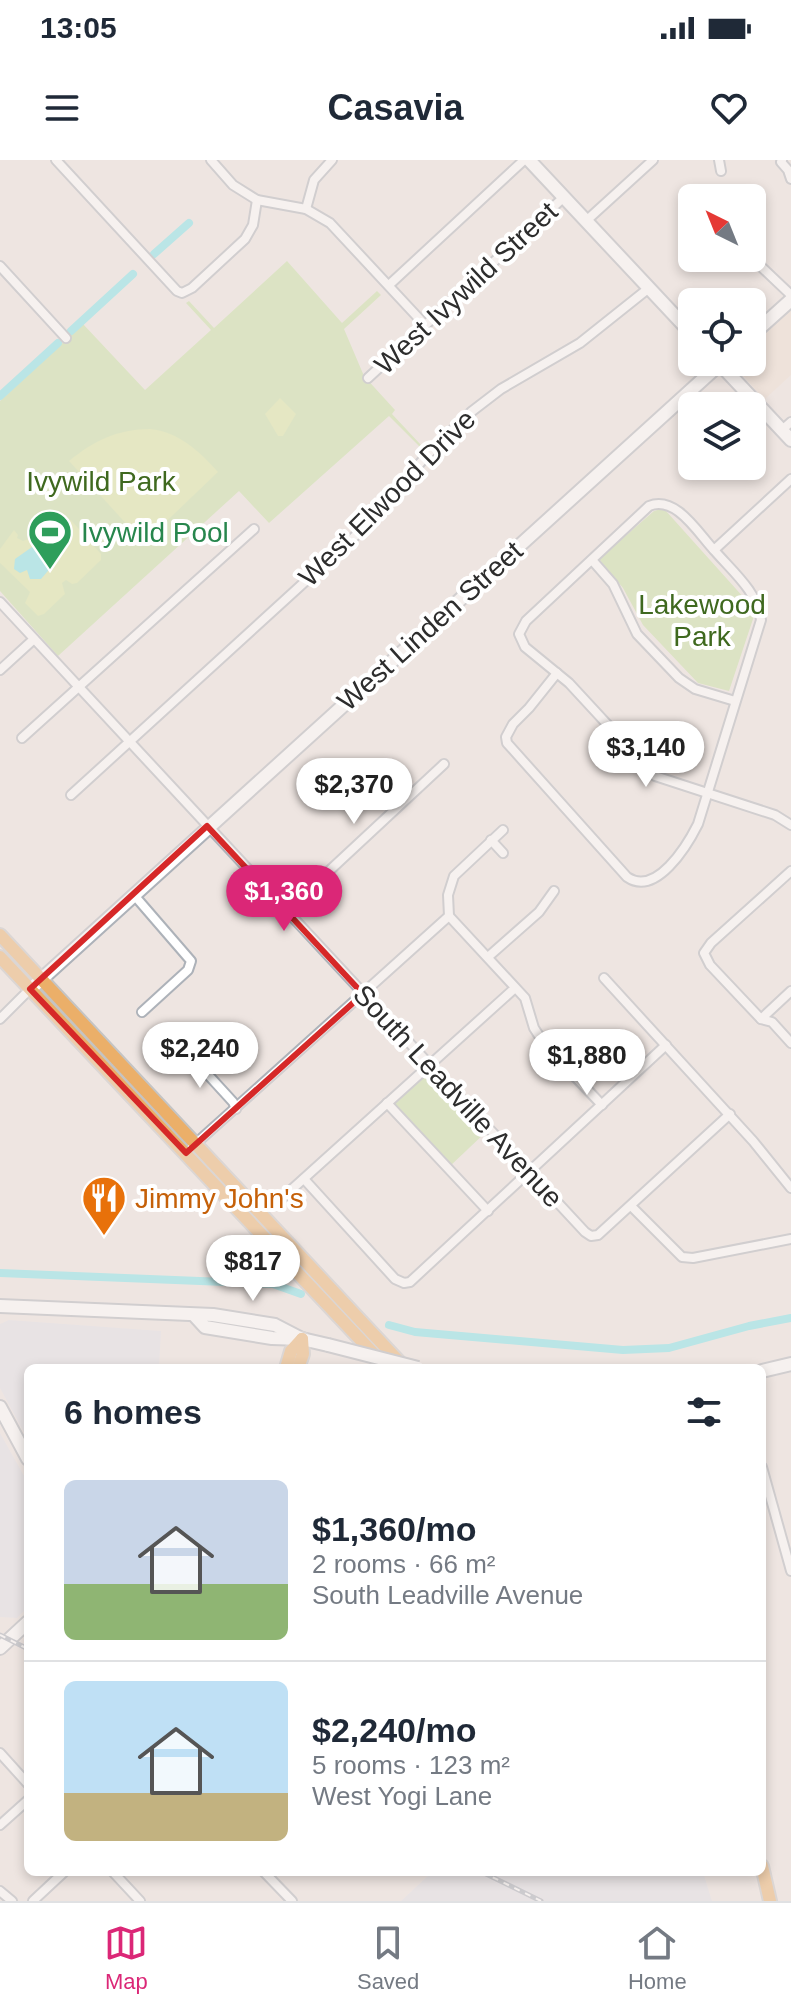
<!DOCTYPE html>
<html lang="en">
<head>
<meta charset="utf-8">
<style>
  :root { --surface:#fff; --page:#f2f2f3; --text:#1f2937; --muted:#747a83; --line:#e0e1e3; --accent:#db2777 }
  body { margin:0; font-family:Arial,sans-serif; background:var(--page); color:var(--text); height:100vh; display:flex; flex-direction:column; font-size:30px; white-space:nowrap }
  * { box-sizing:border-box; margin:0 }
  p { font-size:26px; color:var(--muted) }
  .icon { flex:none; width:44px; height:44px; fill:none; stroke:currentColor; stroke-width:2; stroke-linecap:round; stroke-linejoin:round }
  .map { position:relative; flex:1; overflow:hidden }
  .side { position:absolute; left:24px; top:1204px; width:742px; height:512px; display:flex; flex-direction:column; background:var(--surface); border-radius:12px; box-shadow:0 4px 12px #0003 }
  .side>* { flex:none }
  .needle { width:52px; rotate:317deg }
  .buttons { position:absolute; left:678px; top:24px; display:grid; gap:16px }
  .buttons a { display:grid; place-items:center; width:88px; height:88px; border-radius:12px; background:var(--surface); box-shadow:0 4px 12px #0003; font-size:40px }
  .price { position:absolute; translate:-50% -68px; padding:0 18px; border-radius:28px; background:#fff; color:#222; font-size:26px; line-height:52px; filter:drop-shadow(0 2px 4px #0008) }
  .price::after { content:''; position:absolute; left:50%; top:48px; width:24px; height:18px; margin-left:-12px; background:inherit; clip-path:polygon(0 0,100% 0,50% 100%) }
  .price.on { background:var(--accent); color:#fff }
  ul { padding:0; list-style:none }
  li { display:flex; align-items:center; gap:24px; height:200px; padding:0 40px }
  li+li { border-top:2px solid var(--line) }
  li span { display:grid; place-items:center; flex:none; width:224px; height:160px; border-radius:12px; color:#555 }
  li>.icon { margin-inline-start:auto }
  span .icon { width:96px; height:96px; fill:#fffc; stroke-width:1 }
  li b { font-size:34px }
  h2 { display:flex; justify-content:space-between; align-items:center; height:96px; padding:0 40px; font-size:34px }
  .status { display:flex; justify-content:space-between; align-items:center; height:56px; padding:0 40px; background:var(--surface); direction:ltr }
  .status svg { height:22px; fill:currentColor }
  header { display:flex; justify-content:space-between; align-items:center; height:104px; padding:0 40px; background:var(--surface); font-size:36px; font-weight:800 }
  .tabs { display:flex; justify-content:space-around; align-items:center; height:112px; border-top:2px solid var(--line); background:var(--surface); font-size:22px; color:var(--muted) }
  .tabs a { display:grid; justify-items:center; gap:4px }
  .tabs .on { color:var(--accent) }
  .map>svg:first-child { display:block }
  .industrial { fill:#e1e1e7 }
  .education { fill:#eeded1 }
  .green { fill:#c5e1a0 }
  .pitch { fill:#d9e89d }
  .water { fill:#7ae5ea }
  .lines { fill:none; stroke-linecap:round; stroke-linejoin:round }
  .canal { stroke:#7ae5ea; stroke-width:8 }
  .street-casing { stroke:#adb2b9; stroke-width:12 }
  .secondary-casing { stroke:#adb2b9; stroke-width:16 }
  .primary-casing { stroke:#c4c4c4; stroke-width:16 }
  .street { stroke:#fff; stroke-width:8 }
  .secondary { stroke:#fff; stroke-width:12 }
  .primary { stroke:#ebaf69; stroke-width:12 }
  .rail-casing { stroke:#a3aab6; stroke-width:5 }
  .rail { stroke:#fff; stroke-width:2; stroke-dasharray:6; stroke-linecap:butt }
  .secondary-bridge-casing { stroke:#adb2b9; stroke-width:16; stroke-linecap:butt }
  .secondary-bridge { stroke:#fff; stroke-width:12 }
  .marked { fill:none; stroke:#d62828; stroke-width:6; stroke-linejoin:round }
  .labels { text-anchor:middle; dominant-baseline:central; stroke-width:8; stroke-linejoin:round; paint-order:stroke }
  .street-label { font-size:28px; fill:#2d2d2d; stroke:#fff }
  .park-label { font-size:28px; fill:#3f691f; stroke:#fff }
  .leisure-label { font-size:28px; fill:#27864d; stroke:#fff; text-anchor:start }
  .food-label { font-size:28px; fill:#c56008; stroke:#fff; text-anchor:start }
</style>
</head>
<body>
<div class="status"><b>13:05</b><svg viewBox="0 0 49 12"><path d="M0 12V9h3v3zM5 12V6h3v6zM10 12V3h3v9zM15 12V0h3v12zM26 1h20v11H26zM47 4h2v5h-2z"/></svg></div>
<header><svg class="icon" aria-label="menu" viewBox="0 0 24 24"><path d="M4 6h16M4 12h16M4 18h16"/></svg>Casavia<svg class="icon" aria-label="heart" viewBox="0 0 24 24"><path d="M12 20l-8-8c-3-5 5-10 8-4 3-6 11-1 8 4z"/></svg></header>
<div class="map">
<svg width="791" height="1741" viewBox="0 0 791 1741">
  <rect width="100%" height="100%" fill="#eee5e1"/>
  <g class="industrial">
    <polygon points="9,1160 161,1171 159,1208 28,1208 28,1280 0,1228 0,1164"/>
    <polygon points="0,1273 28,1323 28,1447 17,1458 0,1457"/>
    <polygon points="432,1712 703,1712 712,1741 401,1741"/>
  </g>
  <polygon class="education" points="791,150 791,215 764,240 733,204 752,202 752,185"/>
  <g class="green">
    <polygon points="287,101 342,163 377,131 381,135 344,169 364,216 395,250 392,254 421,285 420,287 389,256 269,363 239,331 58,496 0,431 0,241 83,164 145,230 211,170 186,143 189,141 214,168"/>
    <polygon points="661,349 666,351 754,449 754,456 729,531 698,523 643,465 623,428 599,399 654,351"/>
    <polygon points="428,910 486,972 449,1007 391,944"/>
  </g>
  <g class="pitch">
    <polygon points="280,238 296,254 283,276 278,276 265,254"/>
    <path d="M150,269c29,3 49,22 68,43l-70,67h-8l-71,-78c24,-20 49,-32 81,-32z"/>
    <polygon points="53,358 56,363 71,360 101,394 101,400 77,423 72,424 66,420 62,423 65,434 44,454 38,456 25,443 30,432 0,403 0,389 14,370 18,375 17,378 23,381 39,375 36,365"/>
  </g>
  <polygon class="water" points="46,385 53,405 41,419 30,419 27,410 20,413 14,409 15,399 32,387"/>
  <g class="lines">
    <g class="canal">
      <polyline points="154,94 189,63"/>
      <polyline points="71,171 133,114"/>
      <polyline points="0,236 58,183"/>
      <polyline points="0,1113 273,1124 301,1134"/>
      <polyline points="389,1165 415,1172 623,1190 669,1188 749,1166 791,1158"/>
    </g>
    <g class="street-casing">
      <g id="street">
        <polyline points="56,0 177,131 182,133 192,128 245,79 253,65 257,40"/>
        <polyline points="211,0 233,25 257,40 306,49 330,63 425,165"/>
        <polyline points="719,0 721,11"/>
        <polyline points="782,0 781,2 788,10 791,19"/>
        <polyline points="306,49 314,20 332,0"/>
        <polyline points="586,61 653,0"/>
        <polyline points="752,98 791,135"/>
        <polyline points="0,106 66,178"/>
        <polyline points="389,125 524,0"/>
        <polyline points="368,218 564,37"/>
        <polyline points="782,270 791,262"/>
        <path d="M791,319l-77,71c-16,-17 -38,-55 -65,-44l-123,115 -7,13 6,13 44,36 86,93 120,39 16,10"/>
        <polyline points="592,400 613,424 637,474 679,518 695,529 735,541"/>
        <polyline points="0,442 585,1072 591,1076 598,1075 730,954"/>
        <polyline points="0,510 34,479"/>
        <path d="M557,513l-28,35 -16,16 -7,13 1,6 120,134c29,20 60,-31 71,-53l63,-204c-3,-28 -29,-49 -47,-70"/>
        <polyline points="22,578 254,369"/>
        <polyline points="71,635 366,366 427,295 471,252 501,229 580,183 649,128"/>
        <polyline points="491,680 503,693"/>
        <polyline points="791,711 711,783 704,793 710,805 761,859 772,862 791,883"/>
        <polyline points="134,735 191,801 188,810 142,852"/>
        <polyline points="286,751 444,604"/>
        <polyline points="449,756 525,838 534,868 545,885 602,945"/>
        <polyline points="449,756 448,735 454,716 503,670"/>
        <polyline points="488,797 539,752 554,731"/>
        <polyline points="604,818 753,981 791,1028"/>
        <polyline points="0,859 30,829"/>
        <polyline points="761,859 791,831"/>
        <polyline points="190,895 233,942 236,949"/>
        <polyline points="203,910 239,876"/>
        <polyline points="387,943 488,1051"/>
        <polyline points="192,987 449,756"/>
        <polyline points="304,1019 395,1119 404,1123 410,1122 666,885"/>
        <polyline points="280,1040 515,828"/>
        <polyline points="631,1046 682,1097 693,1098 791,1079"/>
        <polyline points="762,1307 791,1411"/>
        <polyline points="0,1593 28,1624"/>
        <polyline points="0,1665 28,1640"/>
        <polyline points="113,1712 140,1741"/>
        <polyline points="264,1712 292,1741"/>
        <polyline points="0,1731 12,1741"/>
        <polyline points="33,1741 64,1712"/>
      </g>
    </g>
    <g class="secondary-casing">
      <g id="secondary">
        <polyline points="529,0 692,174"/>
        <polyline points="752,175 791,140"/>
        <polyline points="718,202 791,280"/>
        <polyline points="34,826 722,202"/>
        <polyline points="0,1146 213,1155 275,1165 302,1179"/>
        <polyline points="194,1155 205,1167 272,1178 302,1179 328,1185"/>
        <polyline points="762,1211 791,1204"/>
        <polyline points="0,1247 28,1299"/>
        <polyline points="0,1488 28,1462"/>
      </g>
    </g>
    <g class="primary-casing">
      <g id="primary">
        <polyline points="0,775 405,1208"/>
        <polyline points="0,797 387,1208"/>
        <polyline points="286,1208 291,1191 302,1179"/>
        <polyline points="298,1208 303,1194 302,1179"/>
        <polyline points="762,1706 770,1741"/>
      </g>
    </g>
    <use href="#street" class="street"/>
    <use href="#secondary" class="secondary"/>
    <use href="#primary" class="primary"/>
    <g class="rail-casing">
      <g id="rail">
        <polyline points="0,1475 28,1489"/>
        <polyline points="482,1712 541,1741"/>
      </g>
    </g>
    <use href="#rail" class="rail"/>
    <g class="secondary-bridge-casing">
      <polyline id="secondary-bridge" points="328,1185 418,1208"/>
    </g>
    <use href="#secondary-bridge" class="secondary-bridge"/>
  </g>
  <path d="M0 0H791V1741H0ZM207,666l156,168 -177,159 -156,-164z" fill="#eee5e1" fill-opacity=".55" fill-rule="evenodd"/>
  <path class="marked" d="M207,666l156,168 -177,159 -156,-164z"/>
  <defs>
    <g id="stadium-pin" transform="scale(2.3)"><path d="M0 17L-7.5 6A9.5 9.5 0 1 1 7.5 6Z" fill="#2e9e5b" stroke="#fff"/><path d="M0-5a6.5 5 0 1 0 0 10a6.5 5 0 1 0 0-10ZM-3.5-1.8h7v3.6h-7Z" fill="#fff"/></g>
    <g id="restaurant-pin" transform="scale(2.3)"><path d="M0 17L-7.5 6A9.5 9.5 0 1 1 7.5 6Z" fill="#e8710a" stroke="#fff"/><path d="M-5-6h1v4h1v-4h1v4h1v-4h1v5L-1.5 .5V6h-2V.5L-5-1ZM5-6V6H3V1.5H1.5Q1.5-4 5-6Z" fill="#fff"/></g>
  </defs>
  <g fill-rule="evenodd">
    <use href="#stadium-pin" x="50" y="372"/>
    <use href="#restaurant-pin" x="104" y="1038"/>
  </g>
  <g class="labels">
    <g class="street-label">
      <text transform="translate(466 128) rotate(-43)">West Ivywild Street</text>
      <text transform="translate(387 338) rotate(-45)">West Elwood Drive</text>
      <text transform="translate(430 466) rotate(-42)">West Linden Street</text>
      <text transform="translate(458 936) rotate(47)">South Leadville Avenue</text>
    </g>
    <g class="park-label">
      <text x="101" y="321">Ivywild Park</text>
      <text x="702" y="444">Lakewood<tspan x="702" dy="32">Park</tspan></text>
    </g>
    <g class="leisure-label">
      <text x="81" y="372">Ivywild Pool</text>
    </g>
    <g class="food-label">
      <text x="135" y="1038">Jimmy John's</text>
    </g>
  </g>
</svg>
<div class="buttons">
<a><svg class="needle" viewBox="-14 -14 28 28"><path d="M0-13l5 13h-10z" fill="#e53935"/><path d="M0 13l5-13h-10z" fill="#747a83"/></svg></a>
<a><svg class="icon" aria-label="locate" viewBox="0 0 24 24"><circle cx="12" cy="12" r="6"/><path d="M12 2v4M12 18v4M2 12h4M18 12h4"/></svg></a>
<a><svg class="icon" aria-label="layers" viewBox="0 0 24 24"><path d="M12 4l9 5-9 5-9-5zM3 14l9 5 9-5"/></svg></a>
</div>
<b class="price" style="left:646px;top:629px">$3,140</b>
<b class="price" style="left:354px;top:666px">$2,370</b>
<b class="price on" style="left:284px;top:773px">$1,360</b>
<b class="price" style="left:200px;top:930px">$2,240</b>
<b class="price" style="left:587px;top:937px">$1,880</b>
<b class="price" style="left:253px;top:1143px">$817</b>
<section class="side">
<h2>6 homes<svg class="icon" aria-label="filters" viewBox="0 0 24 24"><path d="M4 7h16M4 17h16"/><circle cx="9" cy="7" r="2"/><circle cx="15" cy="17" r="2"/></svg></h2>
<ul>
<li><span style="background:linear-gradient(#c9d6e8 65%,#8fb573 0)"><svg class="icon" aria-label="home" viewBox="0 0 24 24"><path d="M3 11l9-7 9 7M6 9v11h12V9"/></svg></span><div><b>$1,360/mo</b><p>2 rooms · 66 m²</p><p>South Leadville Avenue</p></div></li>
<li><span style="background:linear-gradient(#bfe0f5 70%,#c2b280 0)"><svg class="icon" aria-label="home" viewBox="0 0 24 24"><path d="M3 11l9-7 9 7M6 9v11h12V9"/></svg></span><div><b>$2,240/mo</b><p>5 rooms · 123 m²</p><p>West Yogi Lane</p></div></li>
</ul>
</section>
</div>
<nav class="tabs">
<a class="on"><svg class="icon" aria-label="map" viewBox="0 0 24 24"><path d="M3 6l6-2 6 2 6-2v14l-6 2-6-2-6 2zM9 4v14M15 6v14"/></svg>Map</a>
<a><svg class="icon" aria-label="saved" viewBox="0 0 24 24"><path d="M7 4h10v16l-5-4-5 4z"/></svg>Saved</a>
<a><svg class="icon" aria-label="home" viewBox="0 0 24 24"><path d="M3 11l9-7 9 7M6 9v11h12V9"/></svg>Home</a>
</nav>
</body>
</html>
